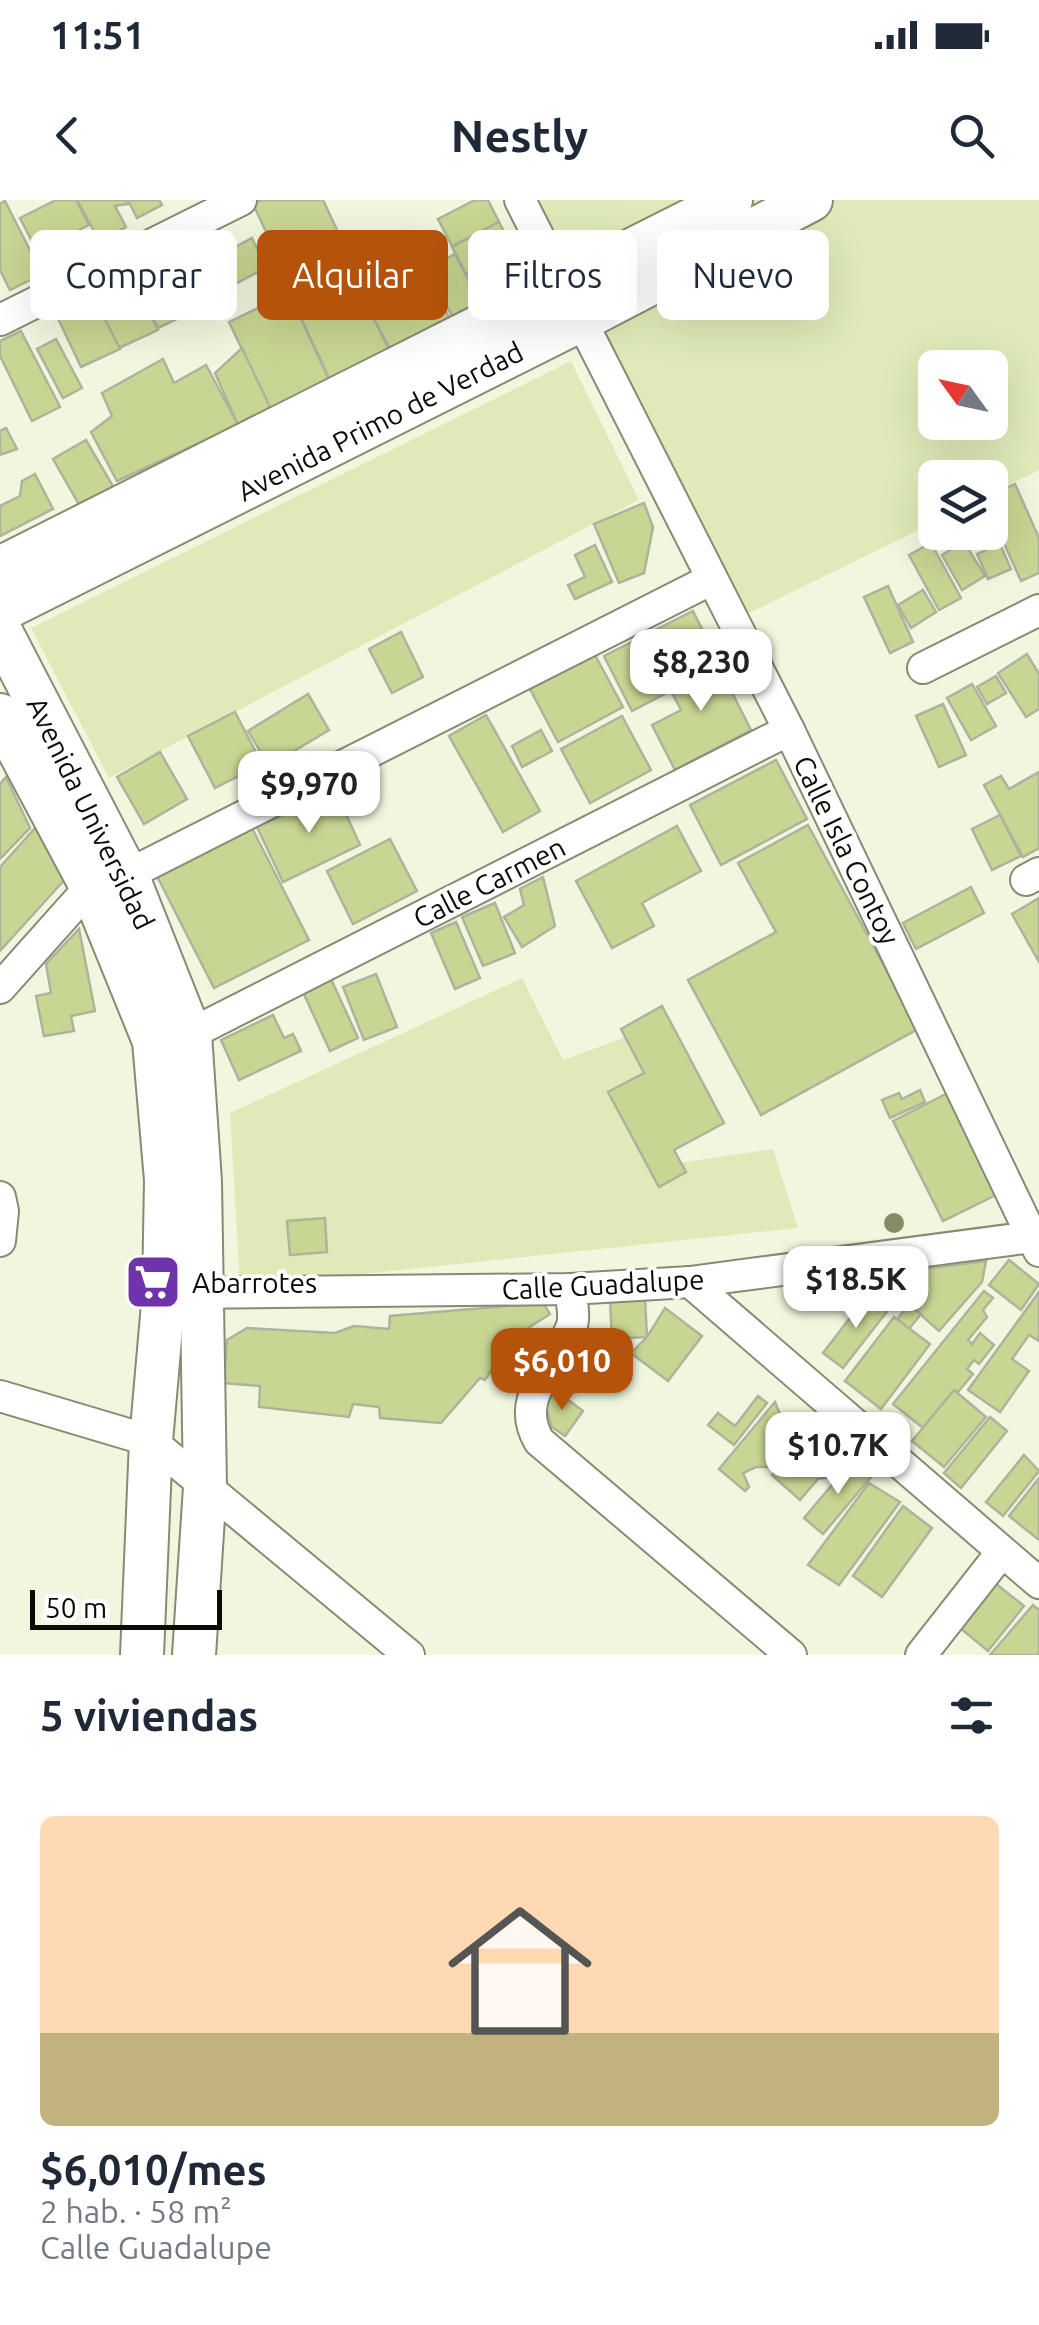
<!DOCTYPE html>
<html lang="es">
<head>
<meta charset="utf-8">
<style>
  :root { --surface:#fff; --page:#f6f6f7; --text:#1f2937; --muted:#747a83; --accent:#b45309 }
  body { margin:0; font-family:Ubuntu,sans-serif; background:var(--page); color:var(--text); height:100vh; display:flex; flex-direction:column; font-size:38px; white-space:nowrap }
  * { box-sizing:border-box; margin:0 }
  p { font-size:32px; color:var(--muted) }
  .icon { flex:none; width:55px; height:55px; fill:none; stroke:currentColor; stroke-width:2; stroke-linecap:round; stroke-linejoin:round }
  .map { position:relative; height:1455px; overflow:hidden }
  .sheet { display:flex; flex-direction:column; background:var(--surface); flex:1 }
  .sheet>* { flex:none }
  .top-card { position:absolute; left:30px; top:30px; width:980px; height:90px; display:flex; gap:20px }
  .needle { width:65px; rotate:303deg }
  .buttons { position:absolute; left:918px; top:150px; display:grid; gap:20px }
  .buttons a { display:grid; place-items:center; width:90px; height:90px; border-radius:15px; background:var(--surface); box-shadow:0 10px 40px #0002; font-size:50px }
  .scale { position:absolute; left:30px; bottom:25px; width:192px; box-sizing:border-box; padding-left:10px; border:5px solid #0b0d05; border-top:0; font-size:28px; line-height:35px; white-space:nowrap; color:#0b0d05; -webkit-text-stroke:8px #fff; paint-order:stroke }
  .price { position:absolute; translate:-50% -85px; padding:0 22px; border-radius:20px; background:#fff; color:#222; font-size:32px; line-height:65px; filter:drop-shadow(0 2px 5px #0008) }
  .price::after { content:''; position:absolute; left:50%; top:60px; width:30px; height:22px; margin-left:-15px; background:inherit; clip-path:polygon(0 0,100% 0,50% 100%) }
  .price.on { background:var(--accent); color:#fff }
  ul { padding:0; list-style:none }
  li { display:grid; align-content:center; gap:20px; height:530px; padding:0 40px }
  li span { display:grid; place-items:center; height:310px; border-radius:15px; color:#555 }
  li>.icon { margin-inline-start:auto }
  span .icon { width:180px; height:180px; fill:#fffc; stroke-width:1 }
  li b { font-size:42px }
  h2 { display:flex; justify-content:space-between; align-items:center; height:120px; padding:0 40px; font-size:42px }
  .pill { padding:0 35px; border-radius:15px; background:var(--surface); box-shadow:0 10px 40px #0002; font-size:35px; line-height:90px }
  .pill.on { background:var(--accent); color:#fff }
  .status { display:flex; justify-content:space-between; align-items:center; height:70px; padding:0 50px; background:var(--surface); direction:ltr }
  .status svg { height:28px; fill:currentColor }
  header { display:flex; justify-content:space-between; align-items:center; height:130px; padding:0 40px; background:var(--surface); font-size:45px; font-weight:600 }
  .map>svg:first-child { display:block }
  .green { fill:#dfeab8; fill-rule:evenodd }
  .building { fill:#c8d693; stroke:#aeb39b; stroke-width:2.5 }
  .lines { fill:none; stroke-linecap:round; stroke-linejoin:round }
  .street-casing { stroke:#868b74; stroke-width:34 }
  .secondary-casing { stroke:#868b74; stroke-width:46 }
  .street { stroke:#fff; stroke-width:30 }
  .secondary { stroke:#fff; stroke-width:42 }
  .tree { fill:#868d66 }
  .labels { text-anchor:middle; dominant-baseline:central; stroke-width:8; stroke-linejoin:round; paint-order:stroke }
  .street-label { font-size:28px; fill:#0b0d05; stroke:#fff }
  .poi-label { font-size:28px; fill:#0b0d05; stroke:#fff; text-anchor:start }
</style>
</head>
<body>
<div class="status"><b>11:51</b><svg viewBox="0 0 49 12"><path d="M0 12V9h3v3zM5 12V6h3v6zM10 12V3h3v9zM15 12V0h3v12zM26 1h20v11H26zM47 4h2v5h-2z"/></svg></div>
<header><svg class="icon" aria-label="back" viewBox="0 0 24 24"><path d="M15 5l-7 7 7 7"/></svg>Nestly<svg class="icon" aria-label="search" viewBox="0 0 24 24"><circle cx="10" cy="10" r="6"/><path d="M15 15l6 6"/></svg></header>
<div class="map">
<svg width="1039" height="1455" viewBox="0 0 1039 1455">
  <rect width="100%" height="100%" fill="#f1f7de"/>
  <g class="green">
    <path d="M537,0h502v270l-49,24v-16h-55v44l-196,96zM935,168h55v54h-55z"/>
    <polygon points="571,161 639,300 109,578 31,428"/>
    <polygon points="522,778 563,860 643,831 659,966 773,949 798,1028 240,1087 230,913"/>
  </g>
  <g class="building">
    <polygon points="56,0 76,0 89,25 37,51 20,18"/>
    <polygon points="77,0 125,0 128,4 115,6 126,27 100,42"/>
    <polygon points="128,0 159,0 162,5 137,18"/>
    <polygon points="262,0 323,0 352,62 293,90 253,4"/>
    <polygon points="475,0 488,0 499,22 452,46 438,19"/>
    <polygon points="5,1 42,74 10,90 0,70 0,4"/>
    <polygon points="499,22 513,49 466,74 452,47"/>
    <polygon points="252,38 266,68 210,97 196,68"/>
    <polygon points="513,51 527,78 479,102 465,75"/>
    <polygon points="455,54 479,101 452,116 428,68"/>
    <polygon points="168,55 196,110 158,128 132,73"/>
    <polygon points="348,64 389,150 329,178 289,92"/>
    <polygon points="424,70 449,117 390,149 365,102"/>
    <polygon points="130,75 158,130 119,148 93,94"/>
    <polygon points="289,93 329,180 270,208 229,122"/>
    <polygon points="92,94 120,149 81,167 55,112"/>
    <polygon points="21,131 60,207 32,221 0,156 0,141"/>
    <polygon points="56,139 82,188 63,198 37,149"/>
    <polygon points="242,148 270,207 238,225 215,173"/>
    <polygon points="163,159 174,183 206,165 238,225 117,281 91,232 112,216 102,193"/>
    <polygon points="6,228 17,249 0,255 0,231"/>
    <polygon points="86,240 114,288 81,308 53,259"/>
    <polygon points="35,274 53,309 0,336 0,306 20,296 22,281"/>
    <polygon points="1015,284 1039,338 1039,373 1021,381 990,312 990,296"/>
    <polygon points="644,303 653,327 644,373 619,383 594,324"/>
    <polygon points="964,342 985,376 962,390 942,355"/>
    <polygon points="931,343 961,398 939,410 909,355"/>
    <polygon points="1000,344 1011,369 988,379 977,354"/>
    <polygon points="595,345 612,382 575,399 568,385 585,377 575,355"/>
    <polygon points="888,386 913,442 890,453 864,397"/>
    <polygon points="923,390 936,412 911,428 898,405"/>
    <polygon points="693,411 711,447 665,471 674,489 632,511 604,456"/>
    <polygon points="401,432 423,477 392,493 369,449"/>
    <polygon points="712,453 751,530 675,570 652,525 681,510 672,493 682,488 674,472"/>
    <polygon points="1027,454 1039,474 1039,509 1026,517 998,473"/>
    <polygon points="595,455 623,507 558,542 530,489"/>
    <polygon points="996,476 1006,493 987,504 977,487"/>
    <polygon points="972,484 996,526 971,540 947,498"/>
    <polygon points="308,494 329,530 269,566 248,531"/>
    <polygon points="943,504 966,555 939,567 916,516"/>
    <polygon points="235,512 262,564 215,588 188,536"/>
    <polygon points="486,515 540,611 503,632 449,536"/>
    <polygon points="622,516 651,570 590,603 561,549"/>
    <polygon points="541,530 552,551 522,567 512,546"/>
    <polygon points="160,552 187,599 144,624 117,577"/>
    <polygon points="776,560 807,619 721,665 690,605"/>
    <polygon points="1039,572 1039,648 1023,657 984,585 1001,576 1009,589"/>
    <polygon points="6,577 30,628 0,659 0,584"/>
    <polygon points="335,590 360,645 283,682 257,627"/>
    <polygon points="1000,615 1021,656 992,670 972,629"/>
    <polygon points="808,625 918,829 761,915 688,780 776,732 738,663"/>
    <polygon points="677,626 701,671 642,703 654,726 612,748 576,681"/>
    <polygon points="35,628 68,676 0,751 0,667"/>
    <polygon points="252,628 309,740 214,788 157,676"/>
    <polygon points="390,639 417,691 353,724 327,671"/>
    <polygon points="543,677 555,726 522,747 504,717 524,705 520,689"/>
    <polygon points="971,687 984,713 916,749 903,723"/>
    <polygon points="1039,698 1039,762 1012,714"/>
    <polygon points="495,703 515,753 483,766 462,717"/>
    <polygon points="456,722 480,778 455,789 431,733"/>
    <polygon points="79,729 95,811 71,816 74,831 44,836 36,796 51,793 46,764"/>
    <polygon points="376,774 397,827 364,840 343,787"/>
    <polygon points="331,779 358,838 330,851 303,792"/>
    <polygon points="662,806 724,923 674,950 686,972 659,987 608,892 644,873 621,829"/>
    <polygon points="273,815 284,838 293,834 301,851 239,880 221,840"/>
    <polygon points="920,890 925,902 890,918 882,900 899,893 902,899"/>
    <polygon points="948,893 998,994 943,1021 893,921"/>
    <polygon points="325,1018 327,1052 290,1055 287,1021"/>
    <polygon points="1009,1060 1039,1084 1021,1110 989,1085"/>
    <polygon points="986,1061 982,1082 939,1131 876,1075"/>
    <polygon points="984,1091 993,1098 983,1110 987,1117 968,1140 972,1144 980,1133 994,1145 979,1164 974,1160 967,1169 973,1174 958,1192 954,1190 923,1228 893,1204"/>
    <polygon points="1039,1092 1039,1141 1029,1135 1012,1159 1029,1171 1000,1212 968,1190"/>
    <polygon points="869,1093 889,1109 843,1168 823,1153"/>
    <polygon points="645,1098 647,1137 612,1139 610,1100"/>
    <polygon points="543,1103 550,1114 514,1137 485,1180 480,1178 441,1223 380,1218 379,1207 353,1204 349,1217 259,1207 260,1186 224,1183 227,1140 247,1128 335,1133 354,1126 389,1129 390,1116"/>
    <polygon points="909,1105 921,1114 909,1129 897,1119"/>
    <polygon points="665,1108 702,1136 668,1181 631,1153 647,1137"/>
    <polygon points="894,1117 930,1144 881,1209 845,1181"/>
    <polygon points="597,1138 600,1175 578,1177 576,1139"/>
    <polygon points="555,1190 583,1211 565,1236 552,1227 545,1204"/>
    <polygon points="954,1190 986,1217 944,1267 912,1241"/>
    <polygon points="758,1196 767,1203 734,1245 708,1225 718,1213 735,1226"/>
    <polygon points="775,1202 789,1237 774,1267 756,1267 743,1273 749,1287 745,1291 719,1269"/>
    <polygon points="990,1217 1007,1231 961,1288 944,1273"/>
    <polygon points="810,1228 847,1261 834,1276 818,1279 800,1300 772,1275"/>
    <polygon points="1024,1255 1039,1271 1003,1316 986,1302"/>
    <polygon points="853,1260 872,1276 823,1334 804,1318"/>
    <polygon points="1039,1278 1039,1340 1009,1316"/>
    <polygon points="869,1283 900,1302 839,1385 808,1365"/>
    <polygon points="903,1306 932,1328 882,1397 853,1376"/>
    <polygon points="995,1383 1024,1406 988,1451 959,1427"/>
    <polygon points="1033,1405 1039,1410 1039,1455 990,1455"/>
  </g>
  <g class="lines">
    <g class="street-casing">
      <g id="street">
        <polyline points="520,0 789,530 1039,1051"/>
        <polyline points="0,120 241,0"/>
        <polyline points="923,468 1039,410"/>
        <polyline points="1026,680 1039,673"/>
        <polyline points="0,788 91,686 127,675 712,379"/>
        <polyline points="190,834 789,530"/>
        <polyline points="0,997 3,1011 0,1041"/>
        <polyline points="690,1082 1039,1383"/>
        <path d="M570,1089c1,11 6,28 1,39 -15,41 -58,68 -32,113l252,214"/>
        <polyline points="181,1093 570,1089 690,1082 1039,1036"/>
        <polyline points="0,1196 151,1241 409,1455"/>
        <polyline points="921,1455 1001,1353"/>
      </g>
    </g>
    <g class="secondary-casing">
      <g id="secondary">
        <polyline points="0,368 731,0"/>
        <polyline points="0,411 579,121 811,0"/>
        <polyline points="0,430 127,675 190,834 200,982 205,1287 194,1455"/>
        <polyline points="0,515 91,686 154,841 166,980 164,1093 151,1241 142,1455"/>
      </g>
    </g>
    <use href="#street" class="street"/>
    <use href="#secondary" class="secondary"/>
  </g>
  <circle class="tree" cx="894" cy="1023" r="10"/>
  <defs>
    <g id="supermarket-square" transform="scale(2.875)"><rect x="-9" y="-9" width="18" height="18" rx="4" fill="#6f34aa" stroke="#fff"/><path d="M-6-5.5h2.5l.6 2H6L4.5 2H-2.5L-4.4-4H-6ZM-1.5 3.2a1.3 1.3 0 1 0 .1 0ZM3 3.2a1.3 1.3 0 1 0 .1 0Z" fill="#fff"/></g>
  </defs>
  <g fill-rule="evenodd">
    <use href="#supermarket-square" x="153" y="1082"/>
  </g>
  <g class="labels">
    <g class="street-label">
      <text transform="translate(380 221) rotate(-27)">Avenida Primo de Verdad</text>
      <text transform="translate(91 613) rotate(64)">Avenida Universidad</text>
      <text transform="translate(847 650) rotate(64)">Calle Isla Contoy</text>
      <text transform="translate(489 682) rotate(-27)">Calle Carmen</text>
      <text transform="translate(603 1084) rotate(-3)">Calle Guadalupe</text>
    </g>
    <g class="poi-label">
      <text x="192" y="1082">Abarrotes</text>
    </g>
  </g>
</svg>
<div class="buttons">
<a><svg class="needle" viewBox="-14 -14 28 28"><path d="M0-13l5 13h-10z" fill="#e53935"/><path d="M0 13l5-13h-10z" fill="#747a83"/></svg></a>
<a><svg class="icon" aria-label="layers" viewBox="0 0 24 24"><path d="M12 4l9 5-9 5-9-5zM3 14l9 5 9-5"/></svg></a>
</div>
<div class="scale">50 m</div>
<b class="price" style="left:701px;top:514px">$8,230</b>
<b class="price" style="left:309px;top:636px">$9,970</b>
<b class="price" style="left:856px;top:1131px">$18.5K</b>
<b class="price on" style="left:562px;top:1213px">$6,010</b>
<b class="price" style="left:838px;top:1297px">$10.7K</b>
<div class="top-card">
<a class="pill">Comprar</a>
<a class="pill on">Alquilar</a>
<a class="pill">Filtros</a>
<a class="pill">Nuevo</a>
</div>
</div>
<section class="sheet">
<h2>5 viviendas<svg class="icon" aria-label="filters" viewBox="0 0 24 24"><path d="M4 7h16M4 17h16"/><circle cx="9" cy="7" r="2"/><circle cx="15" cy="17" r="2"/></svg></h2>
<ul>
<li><span style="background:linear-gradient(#ffd9b3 70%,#c2b280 0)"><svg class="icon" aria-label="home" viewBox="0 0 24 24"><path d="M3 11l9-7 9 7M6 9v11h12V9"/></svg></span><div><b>$6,010/mes</b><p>2 hab. · 58 m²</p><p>Calle Guadalupe</p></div></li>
</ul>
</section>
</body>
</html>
